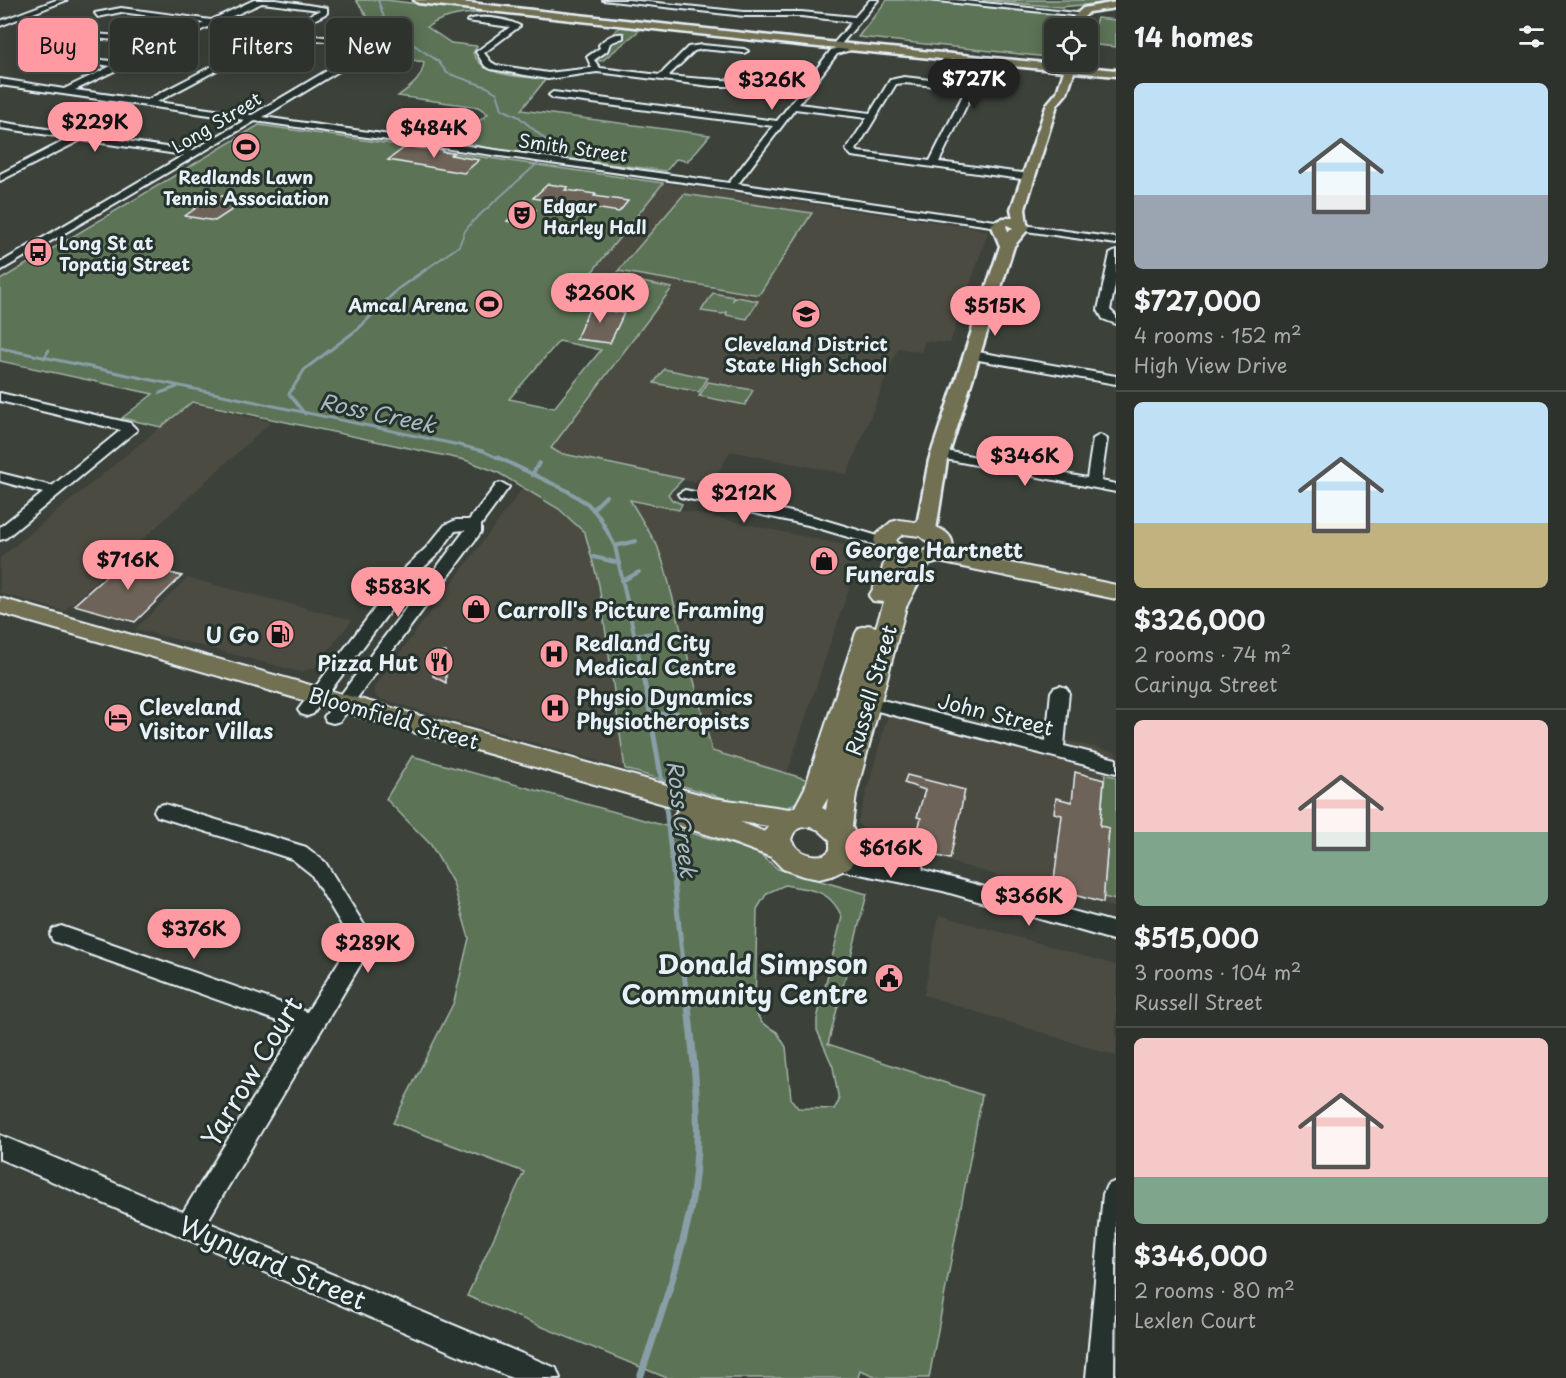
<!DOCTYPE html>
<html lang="en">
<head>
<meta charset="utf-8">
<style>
  :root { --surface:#2d322c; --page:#353a34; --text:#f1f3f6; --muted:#a7aaa9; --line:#484d48; --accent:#ff9aa2 }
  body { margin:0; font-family:"Playpen Sans",sans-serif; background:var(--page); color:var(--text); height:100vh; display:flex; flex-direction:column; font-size:22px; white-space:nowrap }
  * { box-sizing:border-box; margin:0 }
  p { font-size:20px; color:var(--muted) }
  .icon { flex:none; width:33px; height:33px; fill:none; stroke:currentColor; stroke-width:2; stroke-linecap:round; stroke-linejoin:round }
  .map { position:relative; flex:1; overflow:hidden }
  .panel { display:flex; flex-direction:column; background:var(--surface); width:450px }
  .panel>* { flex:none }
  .guide { position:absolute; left:18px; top:18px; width:570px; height:54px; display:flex; gap:12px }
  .tools { position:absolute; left:1044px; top:18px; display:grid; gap:12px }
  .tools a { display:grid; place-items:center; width:54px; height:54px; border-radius:9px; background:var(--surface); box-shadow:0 3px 15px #0003,0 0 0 2px var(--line); font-size:30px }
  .price { position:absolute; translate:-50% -51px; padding:0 14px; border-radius:21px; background:var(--accent); color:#111; font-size:20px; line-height:39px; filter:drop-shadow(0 2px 3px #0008) }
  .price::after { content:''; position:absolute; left:50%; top:36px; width:18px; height:14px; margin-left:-9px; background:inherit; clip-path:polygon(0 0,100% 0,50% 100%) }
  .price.active { background:#222; color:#fff }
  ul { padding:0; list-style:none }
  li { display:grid; align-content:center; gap:12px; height:318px; padding:0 18px }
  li+li { border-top:2px solid var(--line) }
  li span { display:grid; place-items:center; height:186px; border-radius:9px; color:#555 }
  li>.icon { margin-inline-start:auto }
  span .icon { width:108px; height:108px; fill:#fffc; stroke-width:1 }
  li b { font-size:26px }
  h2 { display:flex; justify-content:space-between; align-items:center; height:72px; padding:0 18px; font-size:26px }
  .chip { padding:0 21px; border-radius:9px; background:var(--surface); box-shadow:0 3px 15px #0003,0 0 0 2px var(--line); font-size:21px; line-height:54px }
  .chip.active { background:var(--accent); color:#111 }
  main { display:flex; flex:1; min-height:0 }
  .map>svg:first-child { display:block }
  .built { fill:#4b4c43 }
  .green { fill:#5b7357; stroke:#a2b2a8; stroke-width:1.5; fill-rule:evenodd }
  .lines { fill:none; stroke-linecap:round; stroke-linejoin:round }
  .stream-far4 { stroke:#899fa7; stroke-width:2 }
  .stream-far3 { stroke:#899fa7; stroke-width:3 }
  .stream-far2 { stroke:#899fa7; stroke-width:4 }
  .stream-far1 { stroke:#899fa7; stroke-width:5 }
  .stream { stroke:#899fa7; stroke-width:7 }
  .building { fill:#6e6458; stroke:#e8f1f8; stroke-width:1.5 }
  .minor-casing { stroke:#e8f1f8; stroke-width:4 }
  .major-casing { stroke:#e8f1f8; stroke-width:5 }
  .highway-casing { stroke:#e8f1f8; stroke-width:4 }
  .minor { fill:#26332d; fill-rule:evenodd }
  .major { fill:#716f52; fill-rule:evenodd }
  .highway { fill:#716f52; fill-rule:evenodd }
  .labels { text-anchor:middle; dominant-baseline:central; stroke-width:6; stroke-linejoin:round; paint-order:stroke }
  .far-street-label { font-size:18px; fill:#e8f1f8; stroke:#26332d }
  .far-poi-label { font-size:18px; font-weight:bold; fill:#e8f1f8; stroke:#26332d }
  .poi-label { font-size:21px; font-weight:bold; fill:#e8f1f8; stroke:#26332d; text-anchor:start }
  .street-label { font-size:21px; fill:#e8f1f8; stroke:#26332d }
  .water-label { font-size:22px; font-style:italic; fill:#a9bac2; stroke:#26332d }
  .near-poi-label { font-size:26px; font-weight:bold; fill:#e8f1f8; stroke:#26332d; text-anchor:end }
  .near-street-label { font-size:26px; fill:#e8f1f8; stroke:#26332d }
</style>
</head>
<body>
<main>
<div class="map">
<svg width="1116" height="1378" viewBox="0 0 1116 1378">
  <rect width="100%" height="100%" fill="#3c423a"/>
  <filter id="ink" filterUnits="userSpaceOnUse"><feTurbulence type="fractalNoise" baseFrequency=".0167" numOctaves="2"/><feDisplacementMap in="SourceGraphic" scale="12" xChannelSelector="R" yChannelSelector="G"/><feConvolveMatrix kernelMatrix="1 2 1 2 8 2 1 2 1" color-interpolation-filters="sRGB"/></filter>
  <g filter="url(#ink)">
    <g class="built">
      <polygon points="663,183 976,228 988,232 950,343 925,341 921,352 898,348 847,474 730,451 711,486 559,453 551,448 671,288 591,272"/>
      <polygon points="190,403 271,422 64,611 0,593 0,558"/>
      <polygon points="523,488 559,509 585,533 599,585 625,769 377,698 373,689"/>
      <polygon points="630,499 862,549 787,773 712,751 665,568"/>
      <polygon points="187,578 255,595 352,620 315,667 301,672 136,629"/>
      <polygon points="892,700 1116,752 1116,908 957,864 867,834 858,823"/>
      <polygon points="939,915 1116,965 1116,1056 924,995"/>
    </g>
    <g class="green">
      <path d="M356,0h30l100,12c-21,2 -41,2 -59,15l24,16 26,3 -4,7c11,25 49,23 73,26l-25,31 189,25 -22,26 -12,-2 -10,12 -178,-23 -34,-8 34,-26 -10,-7 -80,-11c13,-10 24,-16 26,-34l-47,-7 23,-13 -18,-3z"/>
      <polygon points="887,0 914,0 1064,15 1059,28 1054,28 1054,40 1048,57 858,37"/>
      <polygon points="982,0 1116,0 1116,2 1060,7"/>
      <polygon points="1097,18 1116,20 1116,47 1088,44"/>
      <polygon points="621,26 641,29 602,61 595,60 609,49 607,45 622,35 613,33"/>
      <path d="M259,125l404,58 -71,89 80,16 -121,160 8,5 124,26 -15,15 4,6 10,4 -3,6 -49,-10 27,45 8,23 47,183 97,29 -6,18 -16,10 -23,2 -139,-41 -26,-184 -14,-52 -26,-24 -62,-37 -32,-12 -273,-58 -31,25 -39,-9 31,-24 -153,-33v-81zM559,341l42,9 -47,58 -45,-9z"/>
      <polygon points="684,194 812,213 759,295 618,271"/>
      <polygon points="713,293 734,297 733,300 737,297 758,301 747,319 726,315 727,312 722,314 701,311"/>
      <polygon points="664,369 708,378 699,392 654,383"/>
      <polygon points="708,382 753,390 745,405 699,396"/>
      <path d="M412,756l344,95 22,18 89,25 -39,150 154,51 -53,283h-49l-20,-8 -2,8h-191l-200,-82 57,-124 -131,-49 61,-121 15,-64 -16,-55 -22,-38 -45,-46zM785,885c28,6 44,3 57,32l-25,102v11l16,37 6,34 -5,8 -36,-1 -7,-9 -5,-52 -9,-15 -15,-9 -7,-12 2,-102 10,-16z"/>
      <polygon points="1105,774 1116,777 1116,900 1103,897 1109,829 1100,826"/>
    </g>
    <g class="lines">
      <g class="stream-far4">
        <polyline points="378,0 388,29 384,34 411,40 414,45 438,61 447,73 487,87 497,93 502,109 519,117 553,146 545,156"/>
        <polyline points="425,270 459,246 465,231 473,221 539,162"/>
      </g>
      <g class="stream-far3">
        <polyline points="0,348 459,445 483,451 500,459"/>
        <polyline points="44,358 49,350"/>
        <polyline points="160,393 177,387"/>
        <polyline points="305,414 289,394 305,369 358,329 398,289 428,268"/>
      </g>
      <g class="stream-far2">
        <polyline points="497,457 566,490 588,504 600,518 615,546 648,698"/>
        <polyline points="532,475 539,463"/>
        <polyline points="593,509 606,496"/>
        <polyline points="615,546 636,541"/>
        <polyline points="594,557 619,563"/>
        <polyline points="622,581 639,572"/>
        <polyline points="634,635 656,633"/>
        <polyline points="617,675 642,676"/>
      </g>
      <g class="stream-far1">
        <polyline points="647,696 663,788"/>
        <polyline points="648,699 677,698"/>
        <polyline points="651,715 677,713"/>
        <polyline points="665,799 687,999"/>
      </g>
      <path class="stream" d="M640,1378c18,-55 38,-110 50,-167 14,-70 5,-143 -3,-214"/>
    </g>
    <g class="building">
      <polygon points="411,147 443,150 442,152 454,153 451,155 479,160 464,173 388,160 404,148"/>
      <polygon points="548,184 568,187 565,190 596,194 594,196 628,201 619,212 533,198"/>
      <polygon points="214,195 247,200 215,221 185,216"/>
      <polygon points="522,207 536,210 521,224 507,221"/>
      <polygon points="593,300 606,301 601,310 624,313 610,343 576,339"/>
      <polygon points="123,561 182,576 135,622 74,605"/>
      <polygon points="446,652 446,683 433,676 433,653"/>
      <polygon points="1075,772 1104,780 1100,826 1109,828 1103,903 1053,889 1062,815 1054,813 1056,798 1072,802"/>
      <polygon points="907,775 965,790 950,859 913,850 921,818 917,817 925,790 904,783"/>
    </g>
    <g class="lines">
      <g class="minor-casing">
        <g id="minor">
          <polygon points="56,0 67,0 0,26 0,21"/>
          <path d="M254,0h22l51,8v5l-38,20 87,10 10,-5 4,2 -127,77 466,66 44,-57 -220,-28 -4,-3 4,-3 224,29 24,-31 -49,-4h-41l-114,-14 -49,7 -57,-10 -6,-3 -9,-14 34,-25 -43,-6c12,-7 41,-2 53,5l-36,27 7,9 5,3 52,8 44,-5 -5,-11 13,-9 -1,-3c6,-7 15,-12 24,-11v4l-13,5 -3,8 -13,9 6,8 60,7 28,-28 14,-2 42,4 4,2 -4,2 -42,-4 -8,2 -26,25c46,5 91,5 136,9l27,-35 7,-2 -4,-5 18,-21 -51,-6h-57l-141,-16h25l116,12h57l54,5 15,-17h8l-36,43v4l12,-2v4l-17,5 -38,50 71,9 20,-33 14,-3 26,3 15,-24h6l1,2 -14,23 24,3 11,8 -34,70 90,12 5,3 -5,3 -177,-24 -6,-6 21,-32 -72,-9 -57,75 264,38v4l-4,1 -743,-106 -255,150v-8l184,-108 -103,-15 -81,41v-7l70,-36 -70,-10v-6l192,29 53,-31 -245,-35v-6l64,10 47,-23 -40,-6 -4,-2 1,-2 51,6 39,-18 -96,-9 -4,-2 1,-2 107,9 38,-17 -83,-11 -23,5 -3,-4 26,-5 90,12zM262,3l58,7 -173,90 -72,-10 95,-46zM281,36l88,10 -117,69 -95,-13zM904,83l53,5 7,5 -34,68 -72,-9 -2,-2 40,-66z"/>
          <polygon points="929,0 956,0 1084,14 1080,16"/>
          <polygon points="1023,225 1116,238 1116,244 1019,230 1019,226"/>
          <polygon points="1116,251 1116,281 1110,310 1116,316 1116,324 1103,319 1098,310 1110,254"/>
          <polygon points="972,351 1116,376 1116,384 967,358 966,355"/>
          <polygon points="0,393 130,423 137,430 6,538 0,540 0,527 43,493 0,481 0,473 52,486 121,430 0,401"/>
          <polygon points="1100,435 1107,439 1101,481 1116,484 1116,492 940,458 933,454 940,450 1087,478 1093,439"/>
          <polygon points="502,483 509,487 481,525 481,532 340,721 333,723 326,721 324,717 465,530 455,531 438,554 419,572 313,714 307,716 301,714 298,710 301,706 407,566 426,548 445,525 456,520 469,520 497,484"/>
          <polygon points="685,490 811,516 891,540 893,543 885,548 808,525 680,497 678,494"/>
          <polygon points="1060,686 1066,688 1069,692 1064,746 1116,759 1116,773 866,708 860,706 857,702 860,698 866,696 1046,741 1051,692 1054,688"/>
          <polygon points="164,804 306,847 325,862 366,928 365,956 362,962 207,1222 556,1368 560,1378 512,1378 0,1159 0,1135 183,1212 297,1028 53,941 50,935 53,929 61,926 307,1012 343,955 344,929 311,874 292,859 157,816 154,811 157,806"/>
          <polygon points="845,829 921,862 923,870 1116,923 1116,941 943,891 830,868 827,862 830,856 837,854 878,861 838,842 835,837 838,832"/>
          <polygon points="1116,1181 1114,1378 1086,1378 1103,1194 1107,1185"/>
        </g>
      </g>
      <g class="major-casing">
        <g id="major">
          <path d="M414,0h28l366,40 258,25 1,-3h10l-1,4 40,4v6l-42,-4 -7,21 -10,12 -32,104 2,15 3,3 -16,19 -67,214 -11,70 -3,4h-14l-3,-4 13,-70 71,-214 -9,-22 12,-6h10l-2,-9 36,-105 10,-12 7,-21 -256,-25 -390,-43zM1007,225l6,3 -5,3 1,3 -3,-8z"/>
          <polygon points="1116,2 1116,8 1089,12 1083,18 1081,28 1072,28 1073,17 1083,8"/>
        </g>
      </g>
      <g class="highway-casing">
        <path id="highway" d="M899,520c17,2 60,5 53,31l164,34v14l-177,-37 -11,3 -22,42 -50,187 -4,33 7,13v10l-8,17 -19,9 -13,3 -16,-3 -20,-7 -12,-12 -46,-17 -48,-15 -4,-7 4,-7 4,-2 -681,-196v-15l713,200 77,11 5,-2 10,-19 51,-155 3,-5 9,-3 8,2 8,-25 -11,-1 -4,-5 11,-19 6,-21 -12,-13 1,-7 16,-14zM903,534l17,2 10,8 1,3 -10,6 -8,-1 -17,-10 1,-3zM828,798l-2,12 -4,-2zM740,822l28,4 -3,6zM811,827l8,3 11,10v10l-6,5c-14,2 -26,-2 -33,-15 3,-11 9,-14 20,-13z"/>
      </g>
      <use href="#minor" class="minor"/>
      <use href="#major" class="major"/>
      <use href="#highway" class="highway"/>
    </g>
  </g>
  <defs>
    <g id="stadium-disc" transform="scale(1.5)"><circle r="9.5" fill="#ff9aa2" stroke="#26332d"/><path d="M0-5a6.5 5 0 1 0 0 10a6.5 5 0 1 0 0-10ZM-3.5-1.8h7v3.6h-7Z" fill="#111"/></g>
    <g id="theatre-disc" transform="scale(1.5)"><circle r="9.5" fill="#ff9aa2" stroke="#26332d"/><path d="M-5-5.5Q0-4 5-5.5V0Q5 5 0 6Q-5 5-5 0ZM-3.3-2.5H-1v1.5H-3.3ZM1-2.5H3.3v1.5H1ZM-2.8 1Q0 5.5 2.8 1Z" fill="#111"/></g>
    <g id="bus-disc" transform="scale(1.5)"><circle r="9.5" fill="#ff9aa2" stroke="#26332d"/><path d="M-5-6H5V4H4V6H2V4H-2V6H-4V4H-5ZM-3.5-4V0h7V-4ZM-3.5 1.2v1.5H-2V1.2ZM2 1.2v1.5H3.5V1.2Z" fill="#111"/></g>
    <g id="school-disc" transform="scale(1.5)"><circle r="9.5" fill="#ff9aa2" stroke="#26332d"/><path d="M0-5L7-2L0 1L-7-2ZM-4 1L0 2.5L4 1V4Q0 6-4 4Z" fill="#111"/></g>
    <g id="shop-disc" transform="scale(1.5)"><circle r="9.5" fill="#ff9aa2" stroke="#26332d"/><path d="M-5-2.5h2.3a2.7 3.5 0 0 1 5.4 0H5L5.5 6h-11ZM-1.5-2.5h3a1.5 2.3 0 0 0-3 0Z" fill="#111"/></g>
    <g id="fuel-disc" transform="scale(1.5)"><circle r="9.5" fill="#ff9aa2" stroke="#26332d"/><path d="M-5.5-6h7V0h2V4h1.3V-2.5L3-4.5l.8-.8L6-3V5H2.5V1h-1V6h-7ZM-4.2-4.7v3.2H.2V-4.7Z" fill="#111"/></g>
    <g id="hospital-disc" transform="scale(1.5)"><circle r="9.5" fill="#ff9aa2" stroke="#26332d"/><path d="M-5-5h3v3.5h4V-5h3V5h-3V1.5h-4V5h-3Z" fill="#111"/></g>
    <g id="restaurant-disc" transform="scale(1.5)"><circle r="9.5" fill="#ff9aa2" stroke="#26332d"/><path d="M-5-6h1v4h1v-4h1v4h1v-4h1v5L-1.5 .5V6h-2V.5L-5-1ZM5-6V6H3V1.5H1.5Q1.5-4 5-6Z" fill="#111"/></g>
    <g id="hotel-disc" transform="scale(1.5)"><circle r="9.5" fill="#ff9aa2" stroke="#26332d"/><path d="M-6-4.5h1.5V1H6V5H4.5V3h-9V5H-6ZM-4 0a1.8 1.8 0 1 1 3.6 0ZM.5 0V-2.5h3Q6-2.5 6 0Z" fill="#111"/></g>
    <g id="civic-disc" transform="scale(1.5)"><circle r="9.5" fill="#ff9aa2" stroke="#26332d"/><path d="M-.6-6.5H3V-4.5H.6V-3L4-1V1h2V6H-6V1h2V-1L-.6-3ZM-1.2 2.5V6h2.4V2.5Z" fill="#111"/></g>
  </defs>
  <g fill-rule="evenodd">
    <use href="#stadium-disc" x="246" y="147"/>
    <use href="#theatre-disc" x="522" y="215"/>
    <use href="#bus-disc" x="38" y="252"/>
    <use href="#stadium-disc" x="489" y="304"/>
    <use href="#school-disc" x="806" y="314"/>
    <use href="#shop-disc" x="824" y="561"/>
    <use href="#shop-disc" x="476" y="609"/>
    <use href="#fuel-disc" x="280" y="634"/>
    <use href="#hospital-disc" x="554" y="654"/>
    <use href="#restaurant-disc" x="439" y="662"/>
    <use href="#hospital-disc" x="555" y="708"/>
    <use href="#hotel-disc" x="118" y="718"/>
    <use href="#civic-disc" x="889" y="978"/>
  </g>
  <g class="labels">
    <g class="far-street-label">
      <text transform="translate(216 122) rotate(-31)">Long Street</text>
      <text transform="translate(573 147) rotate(8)">Smith Street</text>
    </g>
    <g class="far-poi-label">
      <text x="246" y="176">Redlands Lawn<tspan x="246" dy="21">Tennis Association</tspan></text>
      <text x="543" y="205" text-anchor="start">Edgar<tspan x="543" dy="21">Harley Hall</tspan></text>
      <text x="59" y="242" text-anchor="start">Long St at<tspan x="59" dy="21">Topatig Street</tspan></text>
      <text x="468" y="304" text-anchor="end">Amcal Arena</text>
      <text x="806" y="343">Cleveland District<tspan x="806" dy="21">State High School</tspan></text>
    </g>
    <g class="poi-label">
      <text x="845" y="549">George Hartnett<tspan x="845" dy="24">Funerals</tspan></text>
      <text x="497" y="609">Carroll's Picture Framing</text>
      <text x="259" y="634" text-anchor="end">U Go</text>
      <text x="575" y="642">Redland City<tspan x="575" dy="24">Medical Centre</tspan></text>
      <text x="418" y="662" text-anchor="end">Pizza Hut</text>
      <text x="576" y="696">Physio Dynamics<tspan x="576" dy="24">Physiotheropists</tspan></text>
      <text x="139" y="706">Cleveland<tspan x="139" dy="24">Visitor Villas</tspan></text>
    </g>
    <g class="street-label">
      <text transform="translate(870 690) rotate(-74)">Russell Street</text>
      <text transform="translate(996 713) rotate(14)">John Street</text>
      <text transform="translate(394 717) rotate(16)">Bloomfield Street</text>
    </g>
    <g class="water-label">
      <text transform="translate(378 412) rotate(12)">Ross Creek</text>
      <text transform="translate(683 819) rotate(83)">Ross Creek</text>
    </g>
    <g class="near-poi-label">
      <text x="868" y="963">Donald Simpson<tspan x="868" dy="30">Community Centre</tspan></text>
    </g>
    <g class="near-street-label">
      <text transform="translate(251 1071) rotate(-59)">Yarrow Court</text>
      <text transform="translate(273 1262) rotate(23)">Wynyard Street</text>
    </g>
  </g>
</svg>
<div class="tools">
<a><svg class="icon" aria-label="locate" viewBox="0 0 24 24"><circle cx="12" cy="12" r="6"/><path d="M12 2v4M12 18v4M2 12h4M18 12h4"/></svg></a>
</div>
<b class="price active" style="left:974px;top:110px">$727K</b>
<b class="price" style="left:772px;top:111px">$326K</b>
<b class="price" style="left:95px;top:153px">$229K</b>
<b class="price" style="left:434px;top:159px">$484K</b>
<b class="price" style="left:600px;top:324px">$260K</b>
<b class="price" style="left:995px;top:337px">$515K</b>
<b class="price" style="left:1025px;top:487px">$346K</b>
<b class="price" style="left:744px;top:524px">$212K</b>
<b class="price" style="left:128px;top:591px">$716K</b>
<b class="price" style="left:398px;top:618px">$583K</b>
<b class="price" style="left:891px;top:879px">$616K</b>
<b class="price" style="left:1029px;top:927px">$366K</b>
<b class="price" style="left:194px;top:960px">$376K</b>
<b class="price" style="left:368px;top:974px">$289K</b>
<div class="guide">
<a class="chip active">Buy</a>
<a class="chip">Rent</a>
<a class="chip">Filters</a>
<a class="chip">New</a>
</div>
</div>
<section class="panel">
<h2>14 homes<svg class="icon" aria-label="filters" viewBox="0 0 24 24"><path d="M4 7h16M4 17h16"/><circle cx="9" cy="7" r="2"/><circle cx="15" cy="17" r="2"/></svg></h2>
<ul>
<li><span style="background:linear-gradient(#bfe0f5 60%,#9aa5b1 0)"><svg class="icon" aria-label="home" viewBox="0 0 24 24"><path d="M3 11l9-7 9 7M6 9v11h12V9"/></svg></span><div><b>$727,000</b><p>4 rooms · 152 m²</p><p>High View Drive</p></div></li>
<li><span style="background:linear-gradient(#bfe0f5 65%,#c2b280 0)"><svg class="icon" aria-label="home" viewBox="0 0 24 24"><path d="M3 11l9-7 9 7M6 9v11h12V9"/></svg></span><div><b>$326,000</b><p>2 rooms · 74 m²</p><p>Carinya Street</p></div></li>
<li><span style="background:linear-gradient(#f6c9c9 60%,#7fa58c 0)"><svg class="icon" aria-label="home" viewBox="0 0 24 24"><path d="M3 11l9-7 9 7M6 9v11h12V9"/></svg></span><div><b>$515,000</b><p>3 rooms · 104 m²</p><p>Russell Street</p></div></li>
<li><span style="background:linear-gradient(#f6c9c9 75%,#7fa58c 0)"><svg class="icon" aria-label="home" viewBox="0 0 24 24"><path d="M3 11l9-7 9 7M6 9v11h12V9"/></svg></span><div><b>$346,000</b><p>2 rooms · 80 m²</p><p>Lexlen Court</p></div></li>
</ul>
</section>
</main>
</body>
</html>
